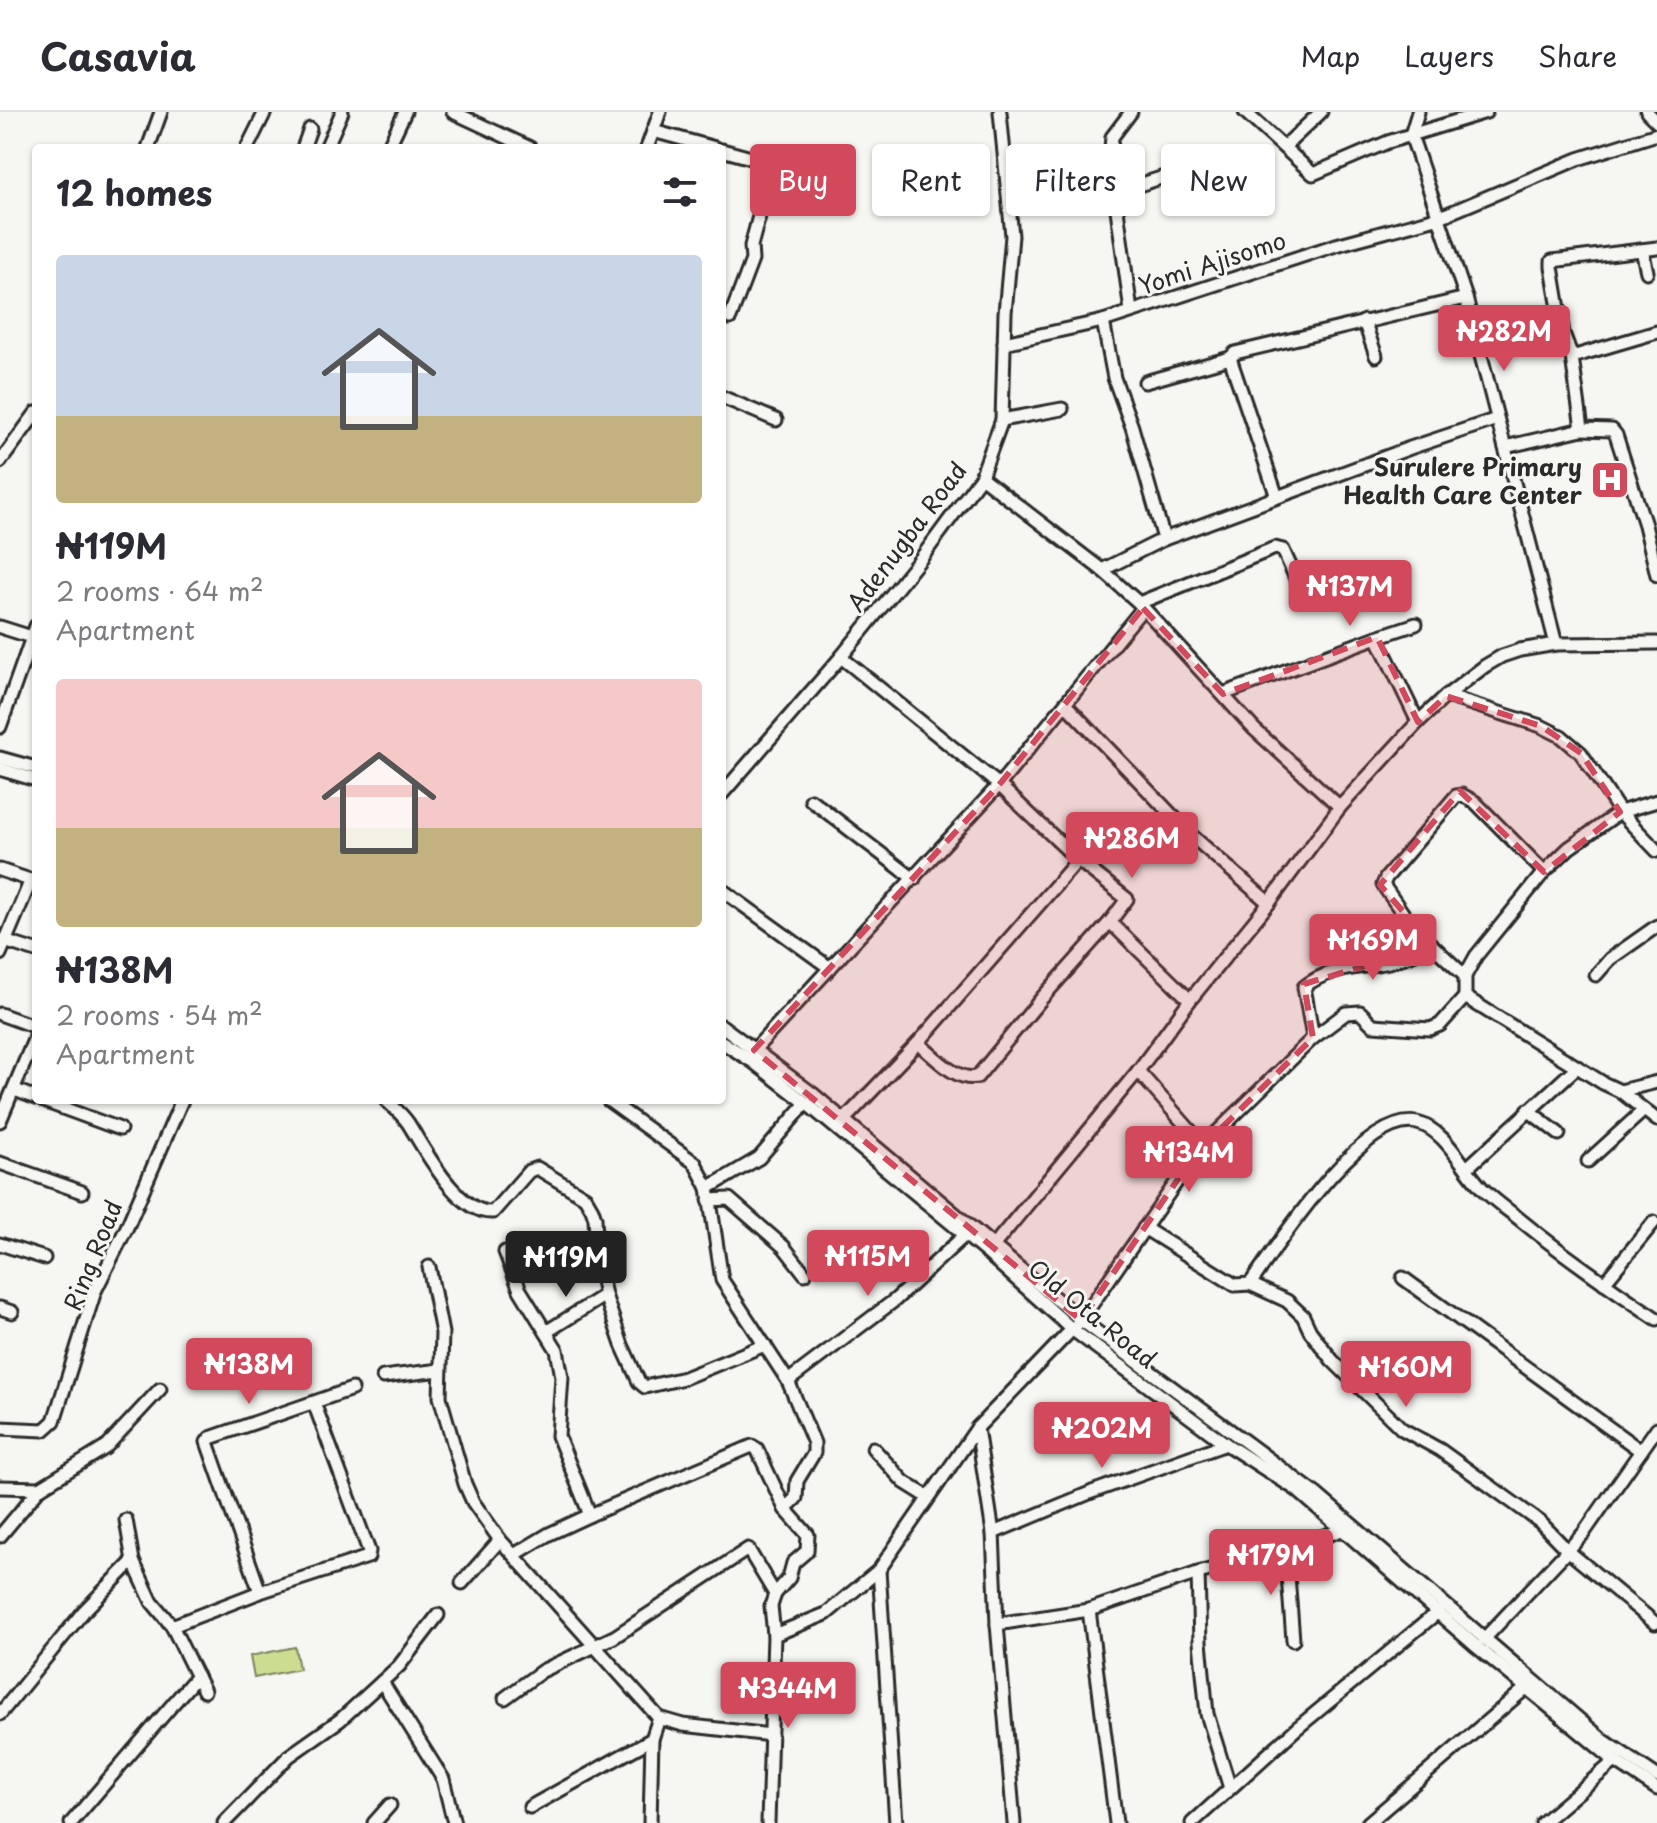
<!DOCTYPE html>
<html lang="en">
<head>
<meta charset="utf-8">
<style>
  :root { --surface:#fff; --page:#f7f7f7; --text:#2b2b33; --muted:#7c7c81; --line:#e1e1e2; --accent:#d1495b }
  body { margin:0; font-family:"Playpen Sans",sans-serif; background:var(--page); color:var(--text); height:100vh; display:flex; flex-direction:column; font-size:30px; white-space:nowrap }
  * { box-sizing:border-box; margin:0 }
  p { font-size:26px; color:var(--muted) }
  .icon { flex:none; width:44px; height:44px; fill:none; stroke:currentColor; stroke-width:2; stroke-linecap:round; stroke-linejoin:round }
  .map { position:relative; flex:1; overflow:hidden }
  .side { position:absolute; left:32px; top:32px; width:694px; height:960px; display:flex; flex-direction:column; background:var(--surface); border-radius:8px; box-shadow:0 2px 6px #0004 }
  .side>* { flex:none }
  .guide { position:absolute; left:750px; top:32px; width:760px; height:72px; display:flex; gap:16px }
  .price { position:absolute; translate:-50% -68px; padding:0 18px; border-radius:8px; background:var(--accent); color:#fff; font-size:26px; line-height:52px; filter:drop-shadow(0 2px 4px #0008) }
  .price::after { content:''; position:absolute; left:50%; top:48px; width:24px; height:18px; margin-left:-12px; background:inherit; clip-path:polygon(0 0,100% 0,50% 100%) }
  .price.selected { background:#222; color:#fff }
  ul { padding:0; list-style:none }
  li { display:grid; align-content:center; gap:16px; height:424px; padding:0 24px }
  li span { display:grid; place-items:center; height:248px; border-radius:8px; color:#555 }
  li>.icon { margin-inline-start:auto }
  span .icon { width:144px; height:144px; fill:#fffc; stroke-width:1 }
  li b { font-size:34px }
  h2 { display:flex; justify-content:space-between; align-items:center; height:96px; padding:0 24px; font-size:34px }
  .chip { padding:0 28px; border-radius:8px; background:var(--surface); box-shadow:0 2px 6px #0004; font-size:28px; line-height:72px }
  .chip.selected { background:var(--accent); color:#fff }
  header { display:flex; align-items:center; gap:48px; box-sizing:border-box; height:112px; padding:0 40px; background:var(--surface); border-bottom:2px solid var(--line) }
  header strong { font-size:38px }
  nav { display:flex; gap:44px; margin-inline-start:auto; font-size:28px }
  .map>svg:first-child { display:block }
  .green { fill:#ccdd92; stroke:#7c845e; stroke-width:2 }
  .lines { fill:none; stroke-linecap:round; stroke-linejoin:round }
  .minor-casing { stroke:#2b2b2b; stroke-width:17 }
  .minor { stroke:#f6f6f2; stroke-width:11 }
  .marked { fill:#d1495b; fill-opacity:0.2; stroke:#d1495b; stroke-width:6; stroke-dasharray:16 10; stroke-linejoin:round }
  .labels { text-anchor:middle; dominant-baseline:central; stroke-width:6; stroke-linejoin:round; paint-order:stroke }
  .street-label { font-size:24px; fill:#2b2b2b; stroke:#f6f6f2 }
  .poi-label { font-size:24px; font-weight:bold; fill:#2b2b2b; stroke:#f6f6f2; text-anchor:end }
</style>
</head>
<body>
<header>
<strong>Casavia</strong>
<nav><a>Map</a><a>Layers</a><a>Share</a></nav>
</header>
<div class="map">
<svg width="1657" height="1711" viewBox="0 0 1657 1711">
  <rect width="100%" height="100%" fill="#f6f6f2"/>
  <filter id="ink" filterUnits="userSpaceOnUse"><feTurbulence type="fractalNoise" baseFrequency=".0125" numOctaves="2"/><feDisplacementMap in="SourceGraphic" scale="16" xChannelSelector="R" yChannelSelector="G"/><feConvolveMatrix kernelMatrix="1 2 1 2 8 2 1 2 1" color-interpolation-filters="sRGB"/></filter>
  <g filter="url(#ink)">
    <polygon class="green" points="295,1535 299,1557 254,1566 250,1544"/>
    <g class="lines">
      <g class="minor-casing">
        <g id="minor">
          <polyline points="453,0 530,36"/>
          <polyline points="1245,0 1313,62 1388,30 1486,0"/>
          <polyline points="1418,0 1411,23 1466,186 1556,532"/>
          <polyline points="1647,0 1657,10"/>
          <polyline points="653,19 715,36"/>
          <polyline points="1285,34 1321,0"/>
          <polyline points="148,36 161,0"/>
          <polyline points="247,36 265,0"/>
          <polyline points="303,36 310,17"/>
          <polyline points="326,36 342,0"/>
          <polyline points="388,36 405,0"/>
          <polyline points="647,36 660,0"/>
          <polyline points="722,38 773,52 751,134 752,148 730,206"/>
          <polyline points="1114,81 1226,45"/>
          <polyline points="1657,136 1552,149 1552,155 1563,221 1572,245 1582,317 1612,318 1616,323 1645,413 1657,463"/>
          <polyline points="1642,138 1647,160"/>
          <polyline points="1131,199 1110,47 1112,25 1131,0"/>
          <polyline points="1103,209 1114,266 1132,315 1164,427"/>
          <polyline points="1364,209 1376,244"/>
          <polyline points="1004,231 1103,209 1336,133 1440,105 1578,47 1657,22"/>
          <polyline points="1572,245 1657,220"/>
          <polyline points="1230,246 1277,385"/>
          <polyline points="1145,270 1230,246 1235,241 1466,186"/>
          <polyline points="722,285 776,308"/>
          <polyline points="1002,308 1062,297"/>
          <polyline points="1505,335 1582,317"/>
          <polyline points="0,350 36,301"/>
          <polyline points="981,365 1102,458 1139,491 1254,617 1340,695"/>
          <polyline points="1102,458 1164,427 1410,336 1497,307"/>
          <polyline points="1139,491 1275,436 1283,438 1298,471"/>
          <polyline points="0,515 35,526"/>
          <polyline points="1377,525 1416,512"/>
          <path d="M841,545l158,128 79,75 49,39 -17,23 -68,76 -65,79c-21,5 -44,-22 -59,-34"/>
          <polyline points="1223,582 1377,525 1418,610"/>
          <polyline points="1446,584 1541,614 1561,624 1581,641 1620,700 1657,739"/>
          <polyline points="1066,593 1192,724 1269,791"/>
          <polyline points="0,615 36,514"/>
          <polyline points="0,646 36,656"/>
          <polyline points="0,657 36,668"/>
          <polyline points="722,682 841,545 922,445 981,365 1002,308 1005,201 1012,124 1000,0"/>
          <polyline points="811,688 914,767"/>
          <polyline points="1657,689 1620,700 1569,736 1544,760 1476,844 1465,864 1465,885 1603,971 1620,979 1657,1008"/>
          <polyline points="0,758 36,770"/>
          <polyline points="725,780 830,856"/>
          <polyline points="1110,810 1190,888"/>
          <polyline points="1,828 36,839"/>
          <polyline points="1433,834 1413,816 1383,773 1386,766 1456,684 1462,683 1475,690 1544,760"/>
          <polyline points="0,842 31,768"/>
          <polyline points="1596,863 1610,847 1657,814"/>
          <polyline points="0,902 36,915"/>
          <polyline points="722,914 813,982 1081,1208 1316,1382 1603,1628 1657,1664"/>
          <path d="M1313,926l-9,-51c23,-19 53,-19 80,-24 17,-3 33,-11 49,-17l32,30"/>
          <polyline points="722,930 752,949 806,991 987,1141 1073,1218 1226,1332 1297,1378 1477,1535 1615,1649 1657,1677"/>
          <polyline points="754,938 999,673 1143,496"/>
          <polyline points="15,978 36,986"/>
          <polyline points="1620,979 1657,970"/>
          <polyline points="41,988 120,1017"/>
          <path d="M386,988c7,7 16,14 22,23 16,25 50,92 85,89l36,-41 8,-3 48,29 7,12 3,9 2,39 8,38 17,50 17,37 6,5 39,-9 81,-33"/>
          <polyline points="608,988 695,1051 708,1076 722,1168 788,1269 814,1331 814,1341 797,1369 796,1386 785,1397 808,1423 807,1439 793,1451 789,1466 775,1482"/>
          <polyline points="1528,998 1559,1022"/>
          <polyline points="844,1008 918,931 1078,748"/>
          <polyline points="0,1009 36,923"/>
          <polyline points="1196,1041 1313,926 1346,901 1360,900 1373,913 1430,917 1440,913 1465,885"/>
          <polyline points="1588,1049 1643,999"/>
          <polyline points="0,1051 82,1080"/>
          <polyline points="1468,1055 1577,955"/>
          <polyline points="708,1076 759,1046 806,991"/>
          <polyline points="709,1088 729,1087 784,1135 805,1162"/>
          <polyline points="1144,1116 1235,1173 1250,1172 1287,1189 1303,1204 1310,1219 1332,1248 1402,1317 1440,1338 1540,1410 1568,1439 1655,1511"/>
          <polyline points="0,1132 44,1146"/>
          <polyline points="994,1133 1138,959 1190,888 1269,791 1340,695 1418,610 1446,584 1485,554 1502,544 1520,538 1556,532 1657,531"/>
          <polyline points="505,1140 520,1178 557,1238 562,1265 558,1324 590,1403"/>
          <polyline points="429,1155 442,1221 440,1285 465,1372 473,1390 500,1428 659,1606 683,1613 771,1623"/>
          <polyline points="1403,1166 1641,1339"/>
          <polyline points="1604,1171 1654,1110"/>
          <path d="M1250,1172c27,-38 112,-172 167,-161 29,6 48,50 68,68 12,12 26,21 38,31 43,35 88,66 134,97"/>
          <polyline points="0,1196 12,1200"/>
          <polyline points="546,1220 605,1183"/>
          <polyline points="383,1265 440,1258"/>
          <polyline points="788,1269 895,1188 965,1123"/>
          <polyline points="0,1316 44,1318 54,1309 95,1179 127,1115 182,988"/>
          <polyline points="977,1316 993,1421 997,1512 1014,1711"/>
          <polyline points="873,1336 904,1370 928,1385"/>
          <polyline points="0,1375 40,1376"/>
          <polyline points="126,1408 133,1449 152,1490 172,1514 204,1579"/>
          <polyline points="993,1421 1092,1380 1226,1332"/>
          <polyline points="0,1424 40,1376 105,1336 160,1277"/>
          <polyline points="1286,1438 1293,1528"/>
          <polyline points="514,1443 549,1422 590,1403 752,1334 757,1337 785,1397"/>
          <polyline points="879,1458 896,1711"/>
          <polyline points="1198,1461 1200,1530 1207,1602 1230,1676"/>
          <polyline points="462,1471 500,1428"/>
          <polyline points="260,1480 207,1330 210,1326 352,1277"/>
          <polyline points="1089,1498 1116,1711"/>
          <polyline points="997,1512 1089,1498 1198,1461 1286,1438 1344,1417"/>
          <polyline points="172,1514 260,1480 368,1445 369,1439 314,1291"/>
          <polyline points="774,1523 826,1502 879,1458 977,1316 1081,1208 1191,1049 1196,1041 1195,1024 1138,959"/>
          <polyline points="1484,1527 1583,1422 1657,1316"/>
          <polyline points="382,1570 443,1667 454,1711"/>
          <polyline points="505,1586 542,1559 614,1525 748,1437 775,1482 771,1494 774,1523 768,1711"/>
          <polyline points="0,1602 84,1499 133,1449"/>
          <polyline points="530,1695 652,1627"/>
          <polyline points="71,1711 197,1564"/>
          <polyline points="224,1711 289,1644 340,1608 399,1554 438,1503"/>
          <polyline points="374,1711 390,1693"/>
          <polyline points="650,1711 652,1627 659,1606"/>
          <polyline points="1192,1711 1296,1617 1438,1500"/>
          <polyline points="1368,1711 1526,1576"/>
          <polyline points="1542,1711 1615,1649"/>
        </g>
      </g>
      <use href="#minor" class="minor"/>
    </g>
  </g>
  <path class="marked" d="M1143,496l80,86 154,-57 41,85 28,-26 95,30 40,27 39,59 -76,60 -84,-81 -80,94 53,61 -129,38 9,54 -117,115 -115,167 -327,-270 245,-265z"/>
  <defs>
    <g id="hospital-square" transform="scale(2)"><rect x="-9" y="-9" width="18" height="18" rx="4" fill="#d1495b" stroke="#f6f6f2"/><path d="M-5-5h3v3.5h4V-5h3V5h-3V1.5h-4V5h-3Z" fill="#fff"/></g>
  </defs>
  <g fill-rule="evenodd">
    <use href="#hospital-square" x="1610" y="368"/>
  </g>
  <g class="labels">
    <g class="street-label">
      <text transform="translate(1212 150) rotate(-18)">Yomi Ajisomo</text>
      <text transform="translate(906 424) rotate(-53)">Adenugba Road</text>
      <text transform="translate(92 1143) rotate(-68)">Ring Road</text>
      <text transform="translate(1093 1201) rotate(39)">Old Ota Road</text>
    </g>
    <g class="poi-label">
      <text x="1582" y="354">Surulere Primary<tspan x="1582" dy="28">Health Care Center</tspan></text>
    </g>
  </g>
</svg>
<b class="price" style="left:1504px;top:261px">₦282M</b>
<b class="price" style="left:1350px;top:516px">₦137M</b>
<b class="price" style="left:1132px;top:768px">₦286M</b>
<b class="price" style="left:1373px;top:870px">₦169M</b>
<b class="price" style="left:1189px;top:1082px">₦134M</b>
<b class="price" style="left:868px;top:1186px">₦115M</b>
<b class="price selected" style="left:566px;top:1187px">₦119M</b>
<b class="price" style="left:249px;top:1294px">₦138M</b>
<b class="price" style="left:1406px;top:1297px">₦160M</b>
<b class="price" style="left:1102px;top:1358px">₦202M</b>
<b class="price" style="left:1271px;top:1485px">₦179M</b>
<b class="price" style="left:788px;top:1618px">₦344M</b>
<div class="guide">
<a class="chip selected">Buy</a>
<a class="chip">Rent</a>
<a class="chip">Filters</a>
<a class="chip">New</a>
</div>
<section class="side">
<h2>12 homes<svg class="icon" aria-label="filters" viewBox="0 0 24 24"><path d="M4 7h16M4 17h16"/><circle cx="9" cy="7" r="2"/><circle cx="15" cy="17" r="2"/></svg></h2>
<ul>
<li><span style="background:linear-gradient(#c9d6e8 65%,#c2b280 0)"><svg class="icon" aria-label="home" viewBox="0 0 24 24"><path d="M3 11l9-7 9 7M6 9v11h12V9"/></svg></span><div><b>₦119M</b><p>2 rooms · 64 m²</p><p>Apartment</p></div></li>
<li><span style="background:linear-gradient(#f6c9c9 60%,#c2b280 0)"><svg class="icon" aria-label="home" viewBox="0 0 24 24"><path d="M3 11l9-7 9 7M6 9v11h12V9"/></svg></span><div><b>₦138M</b><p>2 rooms · 54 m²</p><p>Apartment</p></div></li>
</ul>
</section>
</div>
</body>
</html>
